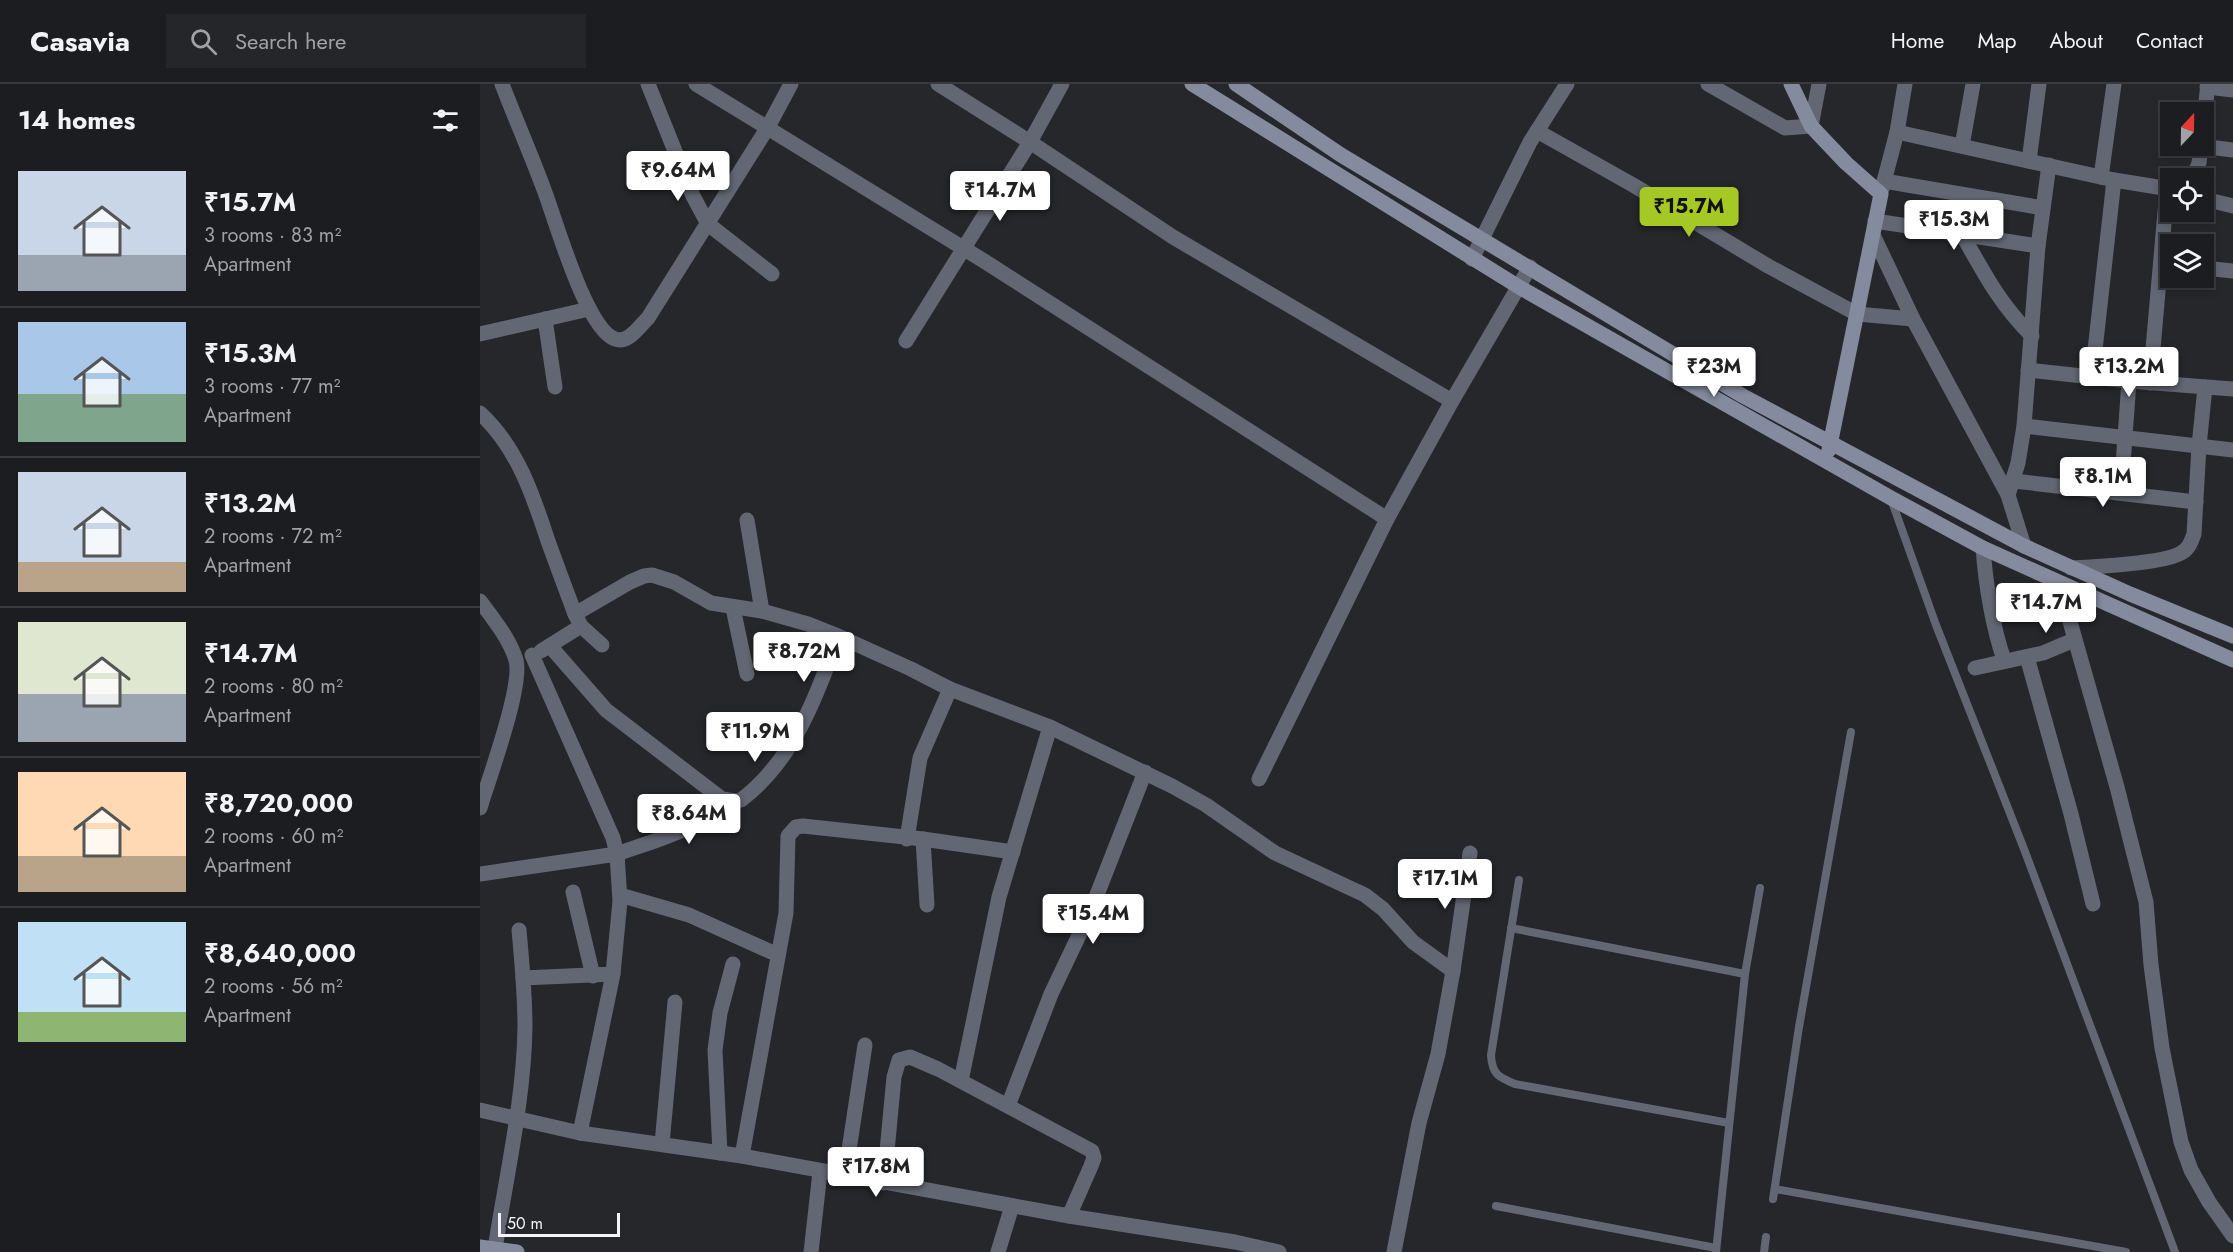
<!DOCTYPE html>
<html lang="en">
<head>
<meta charset="utf-8">
<style>
  :root { --surface:#1c1d20; --page:#252629; --text:#f1f3f6; --muted:#a0a2a5; --line:#3a3b3e; --accent:#a5c824 }
  body { margin:0; font-family:Jost,sans-serif; background:var(--page); color:var(--text); height:100vh; display:flex; flex-direction:column; font-size:22px; white-space:nowrap }
  * { box-sizing:border-box; margin:0 }
  p { font-size:20px; color:var(--muted) }
  .icon { flex:none; width:33px; height:33px; fill:none; stroke:currentColor; stroke-width:2; stroke-linecap:round; stroke-linejoin:round }
  .map { position:relative; flex:1; overflow:hidden }
  .details { display:flex; flex-direction:column; background:var(--surface); width:480px }
  .details>* { flex:none }
  .needle { width:39px; rotate:22deg }
  .controls { position:absolute; left:1680px; top:18px; display:grid; gap:12px }
  .controls a { display:grid; place-items:center; width:54px; height:54px; border-radius:0px; background:var(--surface); box-shadow:0 3px 9px #0003,0 0 0 2px var(--line); font-size:30px }
  .scale { position:absolute; left:18px; bottom:15px; width:122px; box-sizing:border-box; padding-left:6px; border:3px solid #f4f4f7; border-top:0; font-size:16px; line-height:21px; white-space:nowrap; color:#f4f4f7; -webkit-text-stroke:4px #26272b; paint-order:stroke }
  .price { position:absolute; translate:-50% -51px; padding:0 14px; border-radius:6px; background:#fff; color:#222; font-size:20px; line-height:39px; filter:drop-shadow(0 2px 3px #0008) }
  .price::after { content:''; position:absolute; left:50%; top:36px; width:18px; height:14px; margin-left:-9px; background:inherit; clip-path:polygon(0 0,100% 0,50% 100%) }
  .price.selected { background:var(--accent); color:#111 }
  ul { padding:0; list-style:none }
  li { display:flex; align-items:center; gap:18px; height:150px; padding:0 18px }
  li+li { border-top:2px solid var(--line) }
  li span { display:grid; place-items:center; flex:none; width:168px; height:120px; border-radius:0px; color:#555 }
  li>.icon { margin-inline-start:auto }
  span .icon { width:72px; height:72px; fill:#fffc; stroke-width:1 }
  li b { font-size:26px }
  h2 { display:flex; justify-content:space-between; align-items:center; height:72px; padding:0 18px; font-size:26px }
  header { display:flex; align-items:center; gap:36px; box-sizing:border-box; height:84px; padding:0 30px; background:var(--surface); border-bottom:2px solid var(--line) }
  header strong { font-size:28px }
  nav { display:flex; gap:33px; margin-inline-start:auto; font-size:21px }
  .search { width:420px; height:54px; background:var(--page); display:flex; align-items:center; gap:15px; box-sizing:border-box; padding:0 21px; border-radius:0px; color:var(--muted); font-size:22px }
  main { display:flex; flex:1; min-height:0 }
  .map>svg:first-child { display:block }
  .lines { fill:none; stroke-linecap:round; stroke-linejoin:round }
  .lane { stroke:#636773; stroke-width:8 }
  .street { stroke:#636773; stroke-width:15 }
  .secondary { stroke:#858b9e; stroke-width:15 }
</style>
</head>
<body>
<header>
<strong>Casavia</strong>
<div class="search"><svg class="icon" aria-label="search" viewBox="0 0 24 24"><circle cx="10" cy="10" r="6"/><path d="M15 15l6 6"/></svg>Search here</div>
<nav><a>Home</a><a>Map</a><a>About</a><a>Contact</a></nav>
</header>
<main>
<section class="details">
<h2>14 homes<svg class="icon" aria-label="filters" viewBox="0 0 24 24"><path d="M4 7h16M4 17h16"/><circle cx="9" cy="7" r="2"/><circle cx="15" cy="17" r="2"/></svg></h2>
<ul>
<li><span style="background:linear-gradient(#c9d6e8 70%,#9aa5b1 0)"><svg class="icon" aria-label="home" viewBox="0 0 24 24"><path d="M3 11l9-7 9 7M6 9v11h12V9"/></svg></span><div><b>₹15.7M</b><p>3 rooms · 83 m²</p><p>Apartment</p></div></li>
<li><span style="background:linear-gradient(#a9c7e8 60%,#7fa58c 0)"><svg class="icon" aria-label="home" viewBox="0 0 24 24"><path d="M3 11l9-7 9 7M6 9v11h12V9"/></svg></span><div><b>₹15.3M</b><p>3 rooms · 77 m²</p><p>Apartment</p></div></li>
<li><span style="background:linear-gradient(#c9d6e8 75%,#b9a48a 0)"><svg class="icon" aria-label="home" viewBox="0 0 24 24"><path d="M3 11l9-7 9 7M6 9v11h12V9"/></svg></span><div><b>₹13.2M</b><p>2 rooms · 72 m²</p><p>Apartment</p></div></li>
<li><span style="background:linear-gradient(#dfe7d0 60%,#9aa5b1 0)"><svg class="icon" aria-label="home" viewBox="0 0 24 24"><path d="M3 11l9-7 9 7M6 9v11h12V9"/></svg></span><div><b>₹14.7M</b><p>2 rooms · 80 m²</p><p>Apartment</p></div></li>
<li><span style="background:linear-gradient(#ffd9b3 70%,#b9a48a 0)"><svg class="icon" aria-label="home" viewBox="0 0 24 24"><path d="M3 11l9-7 9 7M6 9v11h12V9"/></svg></span><div><b>₹8,720,000</b><p>2 rooms · 60 m²</p><p>Apartment</p></div></li>
<li><span style="background:linear-gradient(#bfe0f5 75%,#8fb573 0)"><svg class="icon" aria-label="home" viewBox="0 0 24 24"><path d="M3 11l9-7 9 7M6 9v11h12V9"/></svg></span><div><b>₹8,640,000</b><p>2 rooms · 56 m²</p><p>Apartment</p></div></li>
</ul>
</section>
<div class="map">
<svg width="1753" height="1168" viewBox="0 0 1753 1168">
  <rect width="100%" height="100%" fill="#26272b"/>
  <g class="lines">
    <g class="lane">
      <polyline points="1411,415 1456,541 1544,765 1695,1168"/>
      <path d="M1039,796l-28,175c1,19 7,22 24,29l214,39"/>
      <polyline points="1031,844 1265,890"/>
      <polyline points="1295,1105 1646,1168"/>
      <polyline points="1293,1115 1319,943 1371,648"/>
      <polyline points="1016,1122 1236,1164"/>
      <polyline points="1236,1168 1265,890 1280,804"/>
      <polyline points="1284,1168 1286,1153"/>
    </g>
    <g class="street">
      <path d="M22,0c13,34 28,68 41,103 12,30 42,141 72,152 13,5 24,-12 33,-21l120,-191 23,-43"/>
      <polyline points="168,0 213,112 228,140 292,190"/>
      <polyline points="216,0 504,177 907,435"/>
      <polyline points="458,0 550,58 693,153 972,317"/>
      <polyline points="1228,0 1305,44 1331,42 1339,0"/>
      <polyline points="1727,3 1753,6"/>
      <polyline points="1724,35 1728,0"/>
      <polyline points="1057,47 1153,101 1288,182 1377,230 1433,235"/>
      <polyline points="1417,48 1634,96 1690,105"/>
      <polyline points="1482,62 1493,0"/>
      <polyline points="1721,62 1753,66"/>
      <polyline points="1549,77 1559,0"/>
      <polyline points="1621,93 1634,0"/>
      <polyline points="1713,94 1719,79 1721,62"/>
      <polyline points="1404,97 1563,124"/>
      <polyline points="1402,105 1417,48 1425,0"/>
      <polyline points="1724,115 1753,122"/>
      <polyline points="1395,137 1558,162"/>
      <path d="M1483,152c22,39 37,68 69,100"/>
      <polyline points="1394,153 1433,235 1528,411 1544,462"/>
      <polyline points="992,175 1050,58 1087,0"/>
      <polyline points="1724,184 1753,187"/>
      <polyline points="65,235 75,303"/>
      <polyline points="0,250 109,225"/>
      <polyline points="426,257 550,58 582,0"/>
      <polyline points="1548,286 1649,297 1753,305"/>
      <polyline points="1612,293 1634,96"/>
      <polyline points="1670,299 1687,105"/>
      <path d="M0,329c37,34 53,82 68,128 9,25 18,49 27,73l6,12 21,19"/>
      <polyline points="1544,342 1753,366"/>
      <polyline points="1534,397 1716,418"/>
      <polyline points="1641,409 1649,297"/>
      <polyline points="1528,411 1538,379 1544,342 1558,162 1569,81"/>
      <polyline points="267,436 282,527"/>
      <path d="M1503,464c3,39 9,76 21,112"/>
      <path d="M1591,484c22,-1 94,-5 110,-15 8,-4 10,-11 13,-19l5,-88 6,-59"/>
      <polyline points="1579,499 1637,703 1666,818 1671,881 1682,964 1701,1058 1711,1086 1729,1118 1753,1152"/>
      <path d="M0,517c14,19 29,37 36,59 7,26 -27,118 -36,148"/>
      <polyline points="253,524 267,590"/>
      <polyline points="95,530 150,498 164,492 172,491 194,498 231,519 282,527 328,540 358,552 431,585 470,605 570,643 692,702 726,721 795,769 885,811 903,825 933,858 973,887"/>
      <polyline points="61,567 101,542"/>
      <path d="M52,571l81,183 4,16c37,-14 80,-22 105,-55l-116,-89 -56,-64"/>
      <polyline points="1547,573 1591,730 1613,820"/>
      <polyline points="1495,584 1563,569 1594,556"/>
      <polyline points="779,695 907,435 972,317 1050,183"/>
      <path d="M242,715l14,2 5,-1c53,-40 76,-105 97,-164"/>
      <polyline points="427,755 440,674 470,605"/>
      <polyline points="0,790 137,770 140,817 133,890 43,894"/>
      <polyline points="93,808 113,892"/>
      <polyline points="140,811 209,831 298,871"/>
      <polyline points="447,821 443,755 533,768"/>
      <polyline points="481,997 519,813 570,643"/>
      <polyline points="528,1022 571,910 611,826 665,688"/>
      <polyline points="0,1026 100,1049 262,1072 589,1132 755,1158 799,1168"/>
      <polyline points="100,1049 133,890"/>
      <polyline points="182,1060 195,918"/>
      <polyline points="240,1069 235,966 240,929 253,880"/>
      <polyline points="262,1072 306,829 308,752 316,743 323,742 443,755"/>
      <polyline points="365,1092 385,961"/>
      <polyline points="404,1099 414,993 419,976 430,973 458,985 612,1067 614,1074 611,1082 589,1132"/>
      <path d="M15,1165c11,-72 29,-149 30,-222 0,-33 -3,-65 -6,-97"/>
      <polyline points="331,1168 340,1088"/>
      <polyline points="518,1168 532,1122"/>
      <polyline points="914,1168 939,1039 958,970 973,887 990,769"/>
    </g>
    <g class="secondary">
      <polyline points="712,0 1039,203 1411,414 1503,464 1753,576"/>
      <polyline points="756,0 861,71 1263,312 1544,462 1650,510 1753,552"/>
      <polyline points="1311,0 1331,42 1366,79 1401,110 1349,366"/>
      <polyline points="0,1163 37,1168"/>
    </g>
  </g>
</svg>
<div class="controls">
<a><svg class="needle" viewBox="-14 -14 28 28"><path d="M0-13l5 13h-10z" fill="#e53935"/><path d="M0 13l5-13h-10z" fill="#a0a2a5"/></svg></a>
<a><svg class="icon" aria-label="locate" viewBox="0 0 24 24"><circle cx="12" cy="12" r="6"/><path d="M12 2v4M12 18v4M2 12h4M18 12h4"/></svg></a>
<a><svg class="icon" aria-label="layers" viewBox="0 0 24 24"><path d="M12 4l9 5-9 5-9-5zM3 14l9 5 9-5"/></svg></a>
</div>
<div class="scale">50 m</div>
<b class="price" style="left:198px;top:118px">₹9.64M</b>
<b class="price" style="left:520px;top:138px">₹14.7M</b>
<b class="price selected" style="left:1209px;top:154px">₹15.7M</b>
<b class="price" style="left:1474px;top:167px">₹15.3M</b>
<b class="price" style="left:1234px;top:314px">₹23M</b>
<b class="price" style="left:1649px;top:314px">₹13.2M</b>
<b class="price" style="left:1623px;top:424px">₹8.1M</b>
<b class="price" style="left:1566px;top:550px">₹14.7M</b>
<b class="price" style="left:324px;top:599px">₹8.72M</b>
<b class="price" style="left:275px;top:679px">₹11.9M</b>
<b class="price" style="left:209px;top:761px">₹8.64M</b>
<b class="price" style="left:965px;top:826px">₹17.1M</b>
<b class="price" style="left:613px;top:861px">₹15.4M</b>
<b class="price" style="left:396px;top:1114px">₹17.8M</b>
</div>
</main>
</body>
</html>
